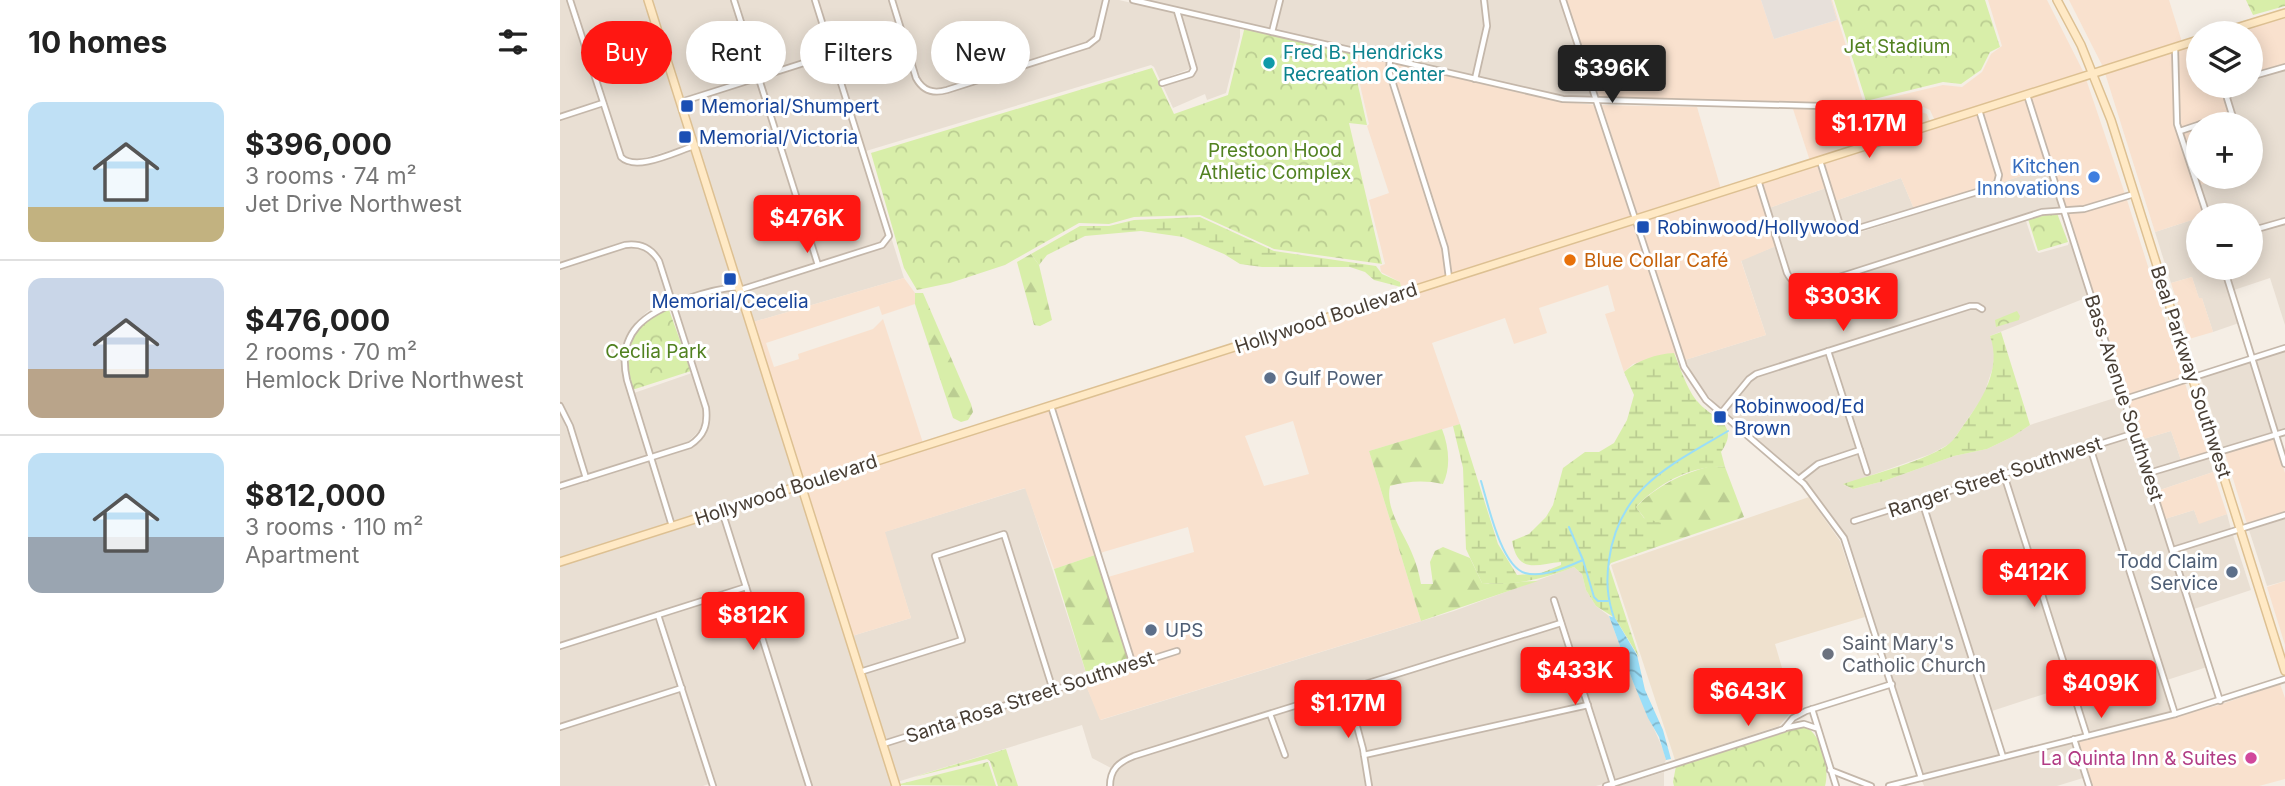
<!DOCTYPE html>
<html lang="en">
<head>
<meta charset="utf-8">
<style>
  :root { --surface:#fff; --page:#f2f2f2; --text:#222; --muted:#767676; --line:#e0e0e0; --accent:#ff1712 }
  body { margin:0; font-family:Inter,sans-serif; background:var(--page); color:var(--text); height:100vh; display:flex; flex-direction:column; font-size:26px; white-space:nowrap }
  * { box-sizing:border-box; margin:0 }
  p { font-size:23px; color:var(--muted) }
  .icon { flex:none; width:38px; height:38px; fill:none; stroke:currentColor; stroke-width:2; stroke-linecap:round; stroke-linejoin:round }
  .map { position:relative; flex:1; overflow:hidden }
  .panel { display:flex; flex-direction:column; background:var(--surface); width:560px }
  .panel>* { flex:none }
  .guide { position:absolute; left:21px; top:21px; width:665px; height:63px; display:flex; gap:14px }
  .fabs { position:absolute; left:1626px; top:21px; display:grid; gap:14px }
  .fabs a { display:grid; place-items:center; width:77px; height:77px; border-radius:50%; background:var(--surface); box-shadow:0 4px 18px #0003; font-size:35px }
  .price { position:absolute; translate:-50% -60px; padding:0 16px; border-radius:7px; background:var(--accent); color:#fff; font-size:23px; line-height:46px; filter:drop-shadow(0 2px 4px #0008) }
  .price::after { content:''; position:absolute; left:50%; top:42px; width:21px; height:16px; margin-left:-10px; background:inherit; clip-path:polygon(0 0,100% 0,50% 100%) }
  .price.current { background:#222; color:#fff }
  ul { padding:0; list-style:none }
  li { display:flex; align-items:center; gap:21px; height:175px; padding:0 28px }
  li+li { border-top:2px solid var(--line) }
  li span { display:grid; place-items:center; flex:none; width:196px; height:140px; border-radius:14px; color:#555 }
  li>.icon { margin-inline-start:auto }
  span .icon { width:84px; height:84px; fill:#fffc; stroke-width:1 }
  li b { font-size:30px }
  h2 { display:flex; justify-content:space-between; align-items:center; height:84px; padding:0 28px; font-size:30px }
  .chip { padding:0 24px; border-radius:32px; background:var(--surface); box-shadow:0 4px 18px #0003; font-size:24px; line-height:63px }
  .chip.current { background:var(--accent); color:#fff }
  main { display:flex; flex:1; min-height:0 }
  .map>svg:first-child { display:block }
  .residential { fill:#e9dfd3 }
  .commercial { fill:#f9e1ce; fill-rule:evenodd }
  .industrial { fill:#e7e0da }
  .education { fill:#efe1ce }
  .forest { fill:url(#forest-firs) }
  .wetland { fill:url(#wetland-marsh) }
  .park { fill:url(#park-crowns) }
  .water { fill:url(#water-waves) }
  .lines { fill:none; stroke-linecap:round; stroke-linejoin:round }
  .stream { stroke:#9adef8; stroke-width:2 }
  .street-casing { stroke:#c4b7aa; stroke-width:8 }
  .secondary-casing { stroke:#ddc092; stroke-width:10 }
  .street { stroke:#fff; stroke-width:4.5 }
  .secondary { stroke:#ffe9c5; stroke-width:7 }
  .culture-dot { fill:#0f9aa8; stroke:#fff; stroke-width:2.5 }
  .transit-dot { fill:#1a4fb4; stroke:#fff; stroke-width:2.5 }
  .shop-dot { fill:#3f7fe0; stroke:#fff; stroke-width:2.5 }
  .food-dot { fill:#e8710a; stroke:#fff; stroke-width:2.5 }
  .service-dot { fill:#5c6f8a; stroke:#fff; stroke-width:2.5 }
  .worship-dot { fill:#6b7280; stroke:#fff; stroke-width:2.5 }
  .hotel-dot { fill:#d1479c; stroke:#fff; stroke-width:2.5 }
  .labels { text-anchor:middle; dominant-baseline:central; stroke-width:6; stroke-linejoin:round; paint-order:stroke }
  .park-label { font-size:19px; fill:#518120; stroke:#fff }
  .culture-label { font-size:19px; fill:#0d838f; stroke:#fff; text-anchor:start }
  .transit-label { font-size:19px; fill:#164399; stroke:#fff; text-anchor:start }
  .shop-label { font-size:19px; fill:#366cbe; stroke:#fff; text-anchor:end }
  .food-label { font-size:19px; fill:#c56008; stroke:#fff; text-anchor:start }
  .street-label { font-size:19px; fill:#483e34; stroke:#fff }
  .service-label { font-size:19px; fill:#4e5e75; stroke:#fff; text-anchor:start }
  .worship-label { font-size:19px; fill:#5b616d; stroke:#fff; text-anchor:start }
  .hotel-label { font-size:19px; fill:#b23c85; stroke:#fff; text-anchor:end }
</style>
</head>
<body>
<main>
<section class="panel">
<h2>10 homes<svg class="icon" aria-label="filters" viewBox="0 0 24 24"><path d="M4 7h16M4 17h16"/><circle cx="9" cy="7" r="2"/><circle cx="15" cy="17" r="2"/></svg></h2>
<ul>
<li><span style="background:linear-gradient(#bfe0f5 75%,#c2b280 0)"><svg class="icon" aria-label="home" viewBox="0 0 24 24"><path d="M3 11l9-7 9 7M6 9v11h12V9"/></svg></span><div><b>$396,000</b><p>3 rooms · 74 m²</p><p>Jet Drive Northwest</p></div></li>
<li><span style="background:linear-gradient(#c9d6e8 65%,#b9a48a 0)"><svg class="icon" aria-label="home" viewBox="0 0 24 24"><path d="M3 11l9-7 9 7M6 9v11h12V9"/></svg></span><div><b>$476,000</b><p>2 rooms · 70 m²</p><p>Hemlock Drive Northwest</p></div></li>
<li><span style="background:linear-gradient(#bfe0f5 60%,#9aa5b1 0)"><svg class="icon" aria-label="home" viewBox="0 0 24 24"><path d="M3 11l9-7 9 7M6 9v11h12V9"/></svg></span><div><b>$812,000</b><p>3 rooms · 110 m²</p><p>Apartment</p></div></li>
</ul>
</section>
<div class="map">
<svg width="1725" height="786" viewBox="0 0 1725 786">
  <defs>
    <pattern id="forest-firs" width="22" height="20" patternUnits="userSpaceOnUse" patternTransform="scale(1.75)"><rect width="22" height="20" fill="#d8eea9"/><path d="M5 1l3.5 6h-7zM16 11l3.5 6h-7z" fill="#bbcd92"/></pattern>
    <pattern id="wetland-marsh" width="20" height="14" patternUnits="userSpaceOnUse" patternTransform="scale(1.75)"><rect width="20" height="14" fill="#d8eea9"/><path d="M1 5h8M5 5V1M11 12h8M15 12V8" fill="none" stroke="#bbcd92"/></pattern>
    <pattern id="park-crowns" width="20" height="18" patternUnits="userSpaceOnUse" patternTransform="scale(1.75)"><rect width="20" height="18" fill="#d8eea9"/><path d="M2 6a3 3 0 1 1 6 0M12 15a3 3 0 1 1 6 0" fill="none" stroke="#bbcd92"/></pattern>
    <pattern id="water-waves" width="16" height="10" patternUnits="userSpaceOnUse" patternTransform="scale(1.75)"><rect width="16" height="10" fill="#9adef8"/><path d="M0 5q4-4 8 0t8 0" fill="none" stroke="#80b5ca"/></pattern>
  </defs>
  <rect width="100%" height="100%" fill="#f5eee5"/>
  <g class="residential">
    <polygon points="0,0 7,0 39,101 0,114"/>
    <polygon points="13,0 85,0 131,144 78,160 70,160 63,155"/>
    <polygon points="91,0 171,0 195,75 122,98"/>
    <polygon points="177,0 252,0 269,52 200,74"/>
    <polygon points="258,0 329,0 354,80 361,89 372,95 388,93 529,48 539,39 549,0 559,0 615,13 632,68 600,80 594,67 591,65 306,151"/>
    <polygon points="334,0 543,0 534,36 526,43 386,87 373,90 364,85 359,77"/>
    <polygon points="586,0 717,0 710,29"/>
    <polygon points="722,0 921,0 924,25 913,75 716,30"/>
    <polygon points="926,0 1000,0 1034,99 1009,97 918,77 929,27"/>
    <polygon points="621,14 680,28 680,37 666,93 647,100 645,94 613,108 603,86 632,76 637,69"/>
    <polygon points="271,58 326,235 320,242 260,261 202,80"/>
    <polygon points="1725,70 1725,217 1691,228 1690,215 1650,215 1640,185 1667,177 1690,177 1690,124 1677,124 1670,98 1671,93 1676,86 1690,86 1691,80"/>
    <polygon points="197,81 255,263 182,286 124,104"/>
    <polygon points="41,107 56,153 59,159 68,166 80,166 133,150 175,284 159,286 115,300 100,257 87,245 77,241 64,242 0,263 0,120"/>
    <polygon points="1487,167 1500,207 1481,209 1250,283 1236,281 1229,272 1209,208 1266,188 1278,226 1285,233 1292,235 1430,191 1440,183"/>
    <polygon points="1341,178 1354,209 1292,229 1284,226 1275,201"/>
    <polygon points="1638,218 1638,268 1661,268 1679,323 1653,332 1642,298 1639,299 1632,277 1611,283 1595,232"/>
    <polygon points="1466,221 1476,251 1479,253 1508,245 1510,239 1528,297 1430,336 1435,350 1433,367 1423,397 1391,443 1371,454 1284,485 1293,489 1324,481 1394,456 1427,449 1452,437 1470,425 1561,396 1572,430 1291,519 1293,525 1361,504 1440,755 1363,774 1287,537 1243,479 1259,467 1298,454 1305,475 1310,474 1271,354 1411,309 1417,309 1424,313 1426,308 1417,303 1409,303 1195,371 1187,377 1161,409 1139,386 1125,360 1206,335 1181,260 1216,246 1228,282 1238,288 1248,289"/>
    <polygon points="1725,224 1725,325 1710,278 1674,290 1667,268 1690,268 1691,234"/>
    <polygon points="331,237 344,278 193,322 183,292 323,248"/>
    <polygon points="66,248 76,247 86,250 96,260 110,301 88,311 76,322 67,338 62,357 64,381 87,455 28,474 12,426 0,402 0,269"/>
    <polygon points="177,290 238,483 114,522 94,460 135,445 144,436 150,421 149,407 117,305 161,292"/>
    <polygon points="1725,351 1725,429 1717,431 1696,360"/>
    <polygon points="1266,355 1296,448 1257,461 1239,475 1166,412 1194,378"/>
    <polygon points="1690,362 1712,432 1663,448 1641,378"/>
    <polygon points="132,373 144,411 141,429 128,442 93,454 74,393"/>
    <polygon points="0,411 23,476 0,483"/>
    <polygon points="1611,431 1621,460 1590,470 1580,440"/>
    <polygon points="1574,436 1647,667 1607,680 1533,449"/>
    <polygon points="1528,451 1611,712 1529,733 1448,477"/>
    <polygon points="1649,458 1653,472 1597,491 1592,476"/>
    <polygon points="89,461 109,524 0,558 0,490"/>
    <polygon points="1443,478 1509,686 1432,711 1366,503"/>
    <polygon points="240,488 333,786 251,786 165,512"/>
    <polygon points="466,488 527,676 495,686 447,534 443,531 375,553 373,556 399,638 302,668 292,636 351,618 324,532"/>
    <polygon points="1634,510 1639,523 1667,514 1671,529 1614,547 1605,519"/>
    <polygon points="160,514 182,585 0,643 0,565"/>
    <polygon points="1725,519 1725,581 1707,586 1689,530"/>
    <polygon points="1673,535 1691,590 1634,609 1616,552"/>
    <polygon points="443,538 490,688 324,740 304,674 403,643 405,639 379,558"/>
    <polygon points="1014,567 1022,574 1026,590 1036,606 1049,616 1073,682 1103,749 1106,760 1104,764 1055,780 996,597 991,599 998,621 573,753 558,761 551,768 532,758 522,725 337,782 326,746 525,683 541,720 894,611"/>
    <polygon points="184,591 246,786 155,786 102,617"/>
    <polygon points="97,619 118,686 0,724 0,649"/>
    <polygon points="1000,626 1024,703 806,751 791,691"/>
    <polygon points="120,692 149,784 143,786 0,786 0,730"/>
    <polygon points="786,693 807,786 552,786 555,774 566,762 708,717 723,759 728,758 714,716"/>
    <polygon points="1026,709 1050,782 1036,786 812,786 807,757"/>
    <polygon points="1512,743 1523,778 1497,786 1364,786 1362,781"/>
    <polygon points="1104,772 1104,786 1058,786"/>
  </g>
  <g class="commercial">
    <polygon points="1006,0 1201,0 1214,39 1277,20 1271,0 1272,0 1303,101 1307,103 1383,85 1402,87 1422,72 1431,54 1442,46 1428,0 1487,0 1524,73 1375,121 1370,110 1361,106 1040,99"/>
    <polygon points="1509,0 1609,0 1622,42 1543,67"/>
    <polygon points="1725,16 1725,64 1691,74 1690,33 1670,33"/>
    <polygon points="1638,44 1638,86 1668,86 1664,97 1668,112 1621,127 1617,50"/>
    <polygon points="1612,52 1615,124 1644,215 1638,215 1638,218 1595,232 1545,73"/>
    <polygon points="793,54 827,62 826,72 884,256 886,276 842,290 840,282 821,272 820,266 825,264 809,200 829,193 807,126 809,124"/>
    <polygon points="832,63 996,101 1036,105 1072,217 891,275 887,248 831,71"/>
    <polygon points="1526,79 1565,194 1524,206 1506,208 1470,97"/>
    <polygon points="1465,98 1487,167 1440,183 1442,174 1422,112"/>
    <polygon points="1042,105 1137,107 1161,189 1077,215"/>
    <polygon points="1233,109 1361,112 1367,114 1370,122 1250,161"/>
    <polygon points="1417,114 1436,175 1434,183 1354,209 1341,178 1275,201 1263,163"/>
    <polygon points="1638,128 1638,177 1667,177 1640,185 1623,133"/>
    <polygon points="1258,164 1266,188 1209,208 1201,183"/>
    <polygon points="1196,184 1216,246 1181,261 1206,335 1125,360 1079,221"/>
    <polygon points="1567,200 1623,377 1566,395 1508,214 1525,212"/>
    <path d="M1074,223l46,139 -6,-9 -41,11 -9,8 -19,-58 10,-3 -7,-26 -69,23 8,25 -33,11 -9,-26 -73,25 28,81 -91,27 52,170 -321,99 -15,-37 95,-31 -2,-5 -44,14 -26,-84 86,-25 -6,-25 -88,26 -46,-145zM733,421l16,53 -45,12 -19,-50z"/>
    <polygon points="1632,277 1639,298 1642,298 1653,332 1629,339 1611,283"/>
    <polygon points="344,278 355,293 355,304 322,315 319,306 206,343 214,367 239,359 238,354 313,329 323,319 363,443 243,481 193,322"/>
    <polygon points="1625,383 1647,452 1621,460 1611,431 1580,440 1568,401"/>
    <polygon points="489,409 535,555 494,569 465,488 325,532 351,618 292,636 245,487"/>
    <polygon points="1714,438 1725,473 1725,512 1687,524 1665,453"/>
    <polygon points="1653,472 1667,514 1639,524 1634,510 1605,519 1597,491"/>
    <polygon points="1725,581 1725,645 1707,587"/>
    <polygon points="1720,684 1725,698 1725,779 1699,786 1531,786 1517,742 1659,705"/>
  </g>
  <polygon class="industrial" points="1201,0 1271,0 1277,20 1214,39"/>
  <polygon class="education" points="1249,497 1280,541 1305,617 1215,644 1234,709 1219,726 1115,760 1051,565"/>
  <g class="forest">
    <polygon points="471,254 479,265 492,320 480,326 474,325 457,262"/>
    <polygon points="355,293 363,293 411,404 413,412 408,420 401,422 393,418 355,304"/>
    <path d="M882,429c7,18 9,38 1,55 -19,-4 -35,-3 -53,2 -5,22 13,46 21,65 5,11 8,22 10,33h12l-3,-22 5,-11 8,-4 27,11 12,25c20,2 37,-2 56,-2l-117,40 -52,-170z"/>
    <path d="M1151,466l14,1 19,50 -82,28v-4l-26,-34c20,-21 47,-34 75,-41z"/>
    <polygon points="535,555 569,663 527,676 494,569"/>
  </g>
  <g class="wetland">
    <polygon points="640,217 714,251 816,266 822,274 840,282 841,287 814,280 805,272 790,267 702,267 680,264 664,254 623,237 581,231 525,236 487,255 479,265 471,254 520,226 549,226 574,220"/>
    <path d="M1441,332l29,93 -18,12 -25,12 -33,7 -70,25 -31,8 -10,-5c27,-9 87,-24 107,-41 5,-4 9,-12 13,-17 19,-26 39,-57 27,-90z"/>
    <path d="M1114,353c6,14 14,39 24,49 15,18 43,21 23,50l4,15c-32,-3 -68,17 -89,40l8,11 18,5v22l-51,18 -2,3 30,91 -24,-39 -19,-12 -10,-16 -4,-16 -8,-7c-32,12 -58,19 -92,16l-16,-34 -3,-81 -10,-42 7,-2 38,120 19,31 24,-2 20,-8v-3c-24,2 -43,13 -49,-21l17,-7 17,-17 7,-12 10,-37 22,-16h14l15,-9 13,-23 7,-25 -10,-23c14,-12 32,-18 50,-19z"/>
  </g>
  <g class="park">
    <polygon points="1274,0 1425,0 1440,47 1430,52 1421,70 1401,84 1383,82 1306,101"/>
    <polygon points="1686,0 1725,0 1725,6 1693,15"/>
    <polygon points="685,26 790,50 807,125 789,123 822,264 714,249 640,215 574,217 549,224 519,223 445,265 390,283 357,290 344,268 311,153 592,68 614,114 668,95"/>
    <polygon points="1497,213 1508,242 1478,251 1468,219"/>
    <path d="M108,307l23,64 -59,19c-7,-23 -9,-51 12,-68 6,-6 16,-10 24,-15z"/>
    <polygon points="1457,311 1460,316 1459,320 1436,327 1435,320"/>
    <path d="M1244,726c18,8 26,42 21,60h-151l-1,-4 3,-16z"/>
    <polygon points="446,749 458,786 438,786 430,761 427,759 354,777"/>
    <polygon points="428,762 436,786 336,785"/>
  </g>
  <polygon class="water" points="1049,616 1055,618 1077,655 1085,690 1103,730 1111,759 1106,760 1099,737 1088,718 1073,682"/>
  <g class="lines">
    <g class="stream">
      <path d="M921,481c7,23 20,85 44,92 18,5 42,-6 58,-13"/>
      <polyline points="1009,527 1023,560 1034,597 1038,601 1048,601"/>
      <path d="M1054,618c-7,-21 -8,-37 -5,-58 10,-73 62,-95 119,-129"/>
    </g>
    <g class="street-casing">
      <g id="street">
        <path d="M10,0l51,157c15,15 54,-5 73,-11"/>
        <polyline points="174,0 258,265"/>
        <path d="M332,0l24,78c7,13 17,16 31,12l141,-45 9,-7 9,-38"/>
        <polyline points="573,0 1003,99 1297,107 1312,115 1320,141"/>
        <polyline points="1003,0 1124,367 1146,400 1244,484 1284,538 1361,778"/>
        <polyline points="712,32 720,0"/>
        <polyline points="1615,48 1617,124 1647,215"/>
        <polyline points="830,59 829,71 885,248 889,278"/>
        <polyline points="1690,77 1725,67"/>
        <polyline points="915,79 927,26 924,0"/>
        <polyline points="602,83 631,74 634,69 617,11"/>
        <polyline points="1672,86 1667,98 1675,124"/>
        <polyline points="1467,95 1660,701"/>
        <polyline points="121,102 272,54"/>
        <polyline points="0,117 43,103"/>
        <polyline points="1640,124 1672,115"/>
        <polyline points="1620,131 1638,125"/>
        <polyline points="1260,161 1280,225 1289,231 1430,188 1437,183 1439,175 1419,110"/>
        <path d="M1198,180l29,93c5,10 12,14 24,13l231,-74 42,-3 50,-15"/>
        <polyline points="1690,231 1725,221"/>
        <path d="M0,266l65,-21c16,-2 26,3 34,16l47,147c2,17 -2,28 -16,37l-130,41"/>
        <polyline points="1664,268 1725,464"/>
        <polyline points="180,290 322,245 329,236 255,0"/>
        <polyline points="1268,351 1307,472"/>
        <polyline points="1565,399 1725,348"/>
        <polyline points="0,406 10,426 26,478"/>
        <polyline points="491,406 573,665"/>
        <polyline points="1162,412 1189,379 1196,374 1410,306 1417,306 1422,309"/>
        <polyline points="1530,447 1615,714"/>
        <polyline points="1589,473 1725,432"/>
        <polyline points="1444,475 1527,736"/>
        <polyline points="1239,479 1258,464 1300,450"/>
        <polyline points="1362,501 1443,757"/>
        <polyline points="162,511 249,786"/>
        <polyline points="1294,521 1575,433"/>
        <path d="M112,526l-45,-146c-11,-48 18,-67 59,-81 17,-6 34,-11 52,-12"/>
        <polyline points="1613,550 1725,515"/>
        <polyline points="994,600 1053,784"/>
        <polyline points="98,615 153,786"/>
        <polyline points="0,646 186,587"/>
        <polyline points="300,672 402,640 375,556 444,534 493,690"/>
        <polyline points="787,689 803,749 809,786"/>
        <polyline points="1252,709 1276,786"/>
        <polyline points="710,714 725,755"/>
        <polyline points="0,727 122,688"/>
        <polyline points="1225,728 1244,724 1256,728"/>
        <polyline points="1514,739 1529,786"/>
        <polyline points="323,744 617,651"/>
        <polyline points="804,755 1028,705"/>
        <polyline points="1270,770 1311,786"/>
        <path d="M550,786c0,-17 9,-24 24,-30l427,-133"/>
        <polyline points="1046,786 1224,729 1233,718 1246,711 1332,684"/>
        <polyline points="1329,786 1615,714 1725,679"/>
      </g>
    </g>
    <g class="secondary-casing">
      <g id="secondary">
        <polyline points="88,0 336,786"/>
        <polyline points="1497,0 1521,45 1551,120 1725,671"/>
        <polyline points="1660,33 1725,13"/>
        <polyline points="0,562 1638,40"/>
      </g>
    </g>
    <use href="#street" class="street"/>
    <use href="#secondary" class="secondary"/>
  </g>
  <circle class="culture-dot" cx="709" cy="63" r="7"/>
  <g class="transit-dot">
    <rect x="120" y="99" width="14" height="14" rx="3.5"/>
    <rect x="118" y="130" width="14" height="14" rx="3.5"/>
    <rect x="1076" y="220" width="14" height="14" rx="3.5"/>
    <rect x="163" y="272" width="14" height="14" rx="3.5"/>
    <rect x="1153" y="410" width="14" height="14" rx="3.5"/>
  </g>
  <circle class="shop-dot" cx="1534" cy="177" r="7"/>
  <circle class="food-dot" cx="1010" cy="260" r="7"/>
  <g class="service-dot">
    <circle cx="710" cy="378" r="7"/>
    <circle cx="1672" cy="572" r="7"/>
    <circle cx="591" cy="630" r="7"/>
  </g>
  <circle class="worship-dot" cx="1268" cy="654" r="7"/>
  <circle class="hotel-dot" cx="1691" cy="758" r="7"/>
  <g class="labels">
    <g class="park-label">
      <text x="1337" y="46">Jet Stadium</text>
      <text x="715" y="150">Prestoon Hood<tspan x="715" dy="22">Athletic Complex</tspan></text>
      <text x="96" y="351">Ceclia Park</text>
    </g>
    <g class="culture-label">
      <text x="723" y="52">Fred B. Hendricks<tspan x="723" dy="22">Recreation Center</tspan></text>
    </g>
    <g class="transit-label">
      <text x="141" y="106">Memorial/Shumpert</text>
      <text x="139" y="137">Memorial/Victoria</text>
      <text x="1097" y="227">Robinwood/Hollywood</text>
      <text x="170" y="301" text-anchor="middle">Memorial/Cecelia</text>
      <text x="1174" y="406">Robinwood/Ed<tspan x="1174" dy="22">Brown</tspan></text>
    </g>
    <g class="shop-label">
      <text x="1520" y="166">Kitchen<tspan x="1520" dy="22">Innovations</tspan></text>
    </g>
    <g class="food-label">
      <text x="1024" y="260">Blue Collar Café</text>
    </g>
    <g class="street-label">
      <text transform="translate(766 318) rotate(-18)">Hollywood Boulevard</text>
      <text transform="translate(1631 372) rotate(72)">Beal Parkway Southwest</text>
      <text transform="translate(1564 398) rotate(72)">Bass Avenue Southwest</text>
      <text transform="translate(1435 477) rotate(-18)">Ranger Street Southwest</text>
      <text transform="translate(226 490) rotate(-18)">Hollywood Boulevard</text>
      <text transform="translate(470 697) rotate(-18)">Santa Rosa Street Southwest</text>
    </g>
    <g class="service-label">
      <text x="724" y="378">Gulf Power</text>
      <text x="1658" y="561" text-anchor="end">Todd Claim<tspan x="1658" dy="22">Service</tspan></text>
      <text x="605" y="630">UPS</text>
    </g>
    <g class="worship-label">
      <text x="1282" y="643">Saint Mary's<tspan x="1282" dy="22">Catholic Church</tspan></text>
    </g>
    <g class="hotel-label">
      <text x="1677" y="758">La Quinta Inn &amp; Suites</text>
    </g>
  </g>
</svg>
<div class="fabs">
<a><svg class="icon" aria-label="layers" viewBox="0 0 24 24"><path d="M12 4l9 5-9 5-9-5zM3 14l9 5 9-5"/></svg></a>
<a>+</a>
<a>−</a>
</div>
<b class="price current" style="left:1052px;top:105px">$396K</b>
<b class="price" style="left:1309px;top:160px">$1.17M</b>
<b class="price" style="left:247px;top:255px">$476K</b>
<b class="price" style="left:1283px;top:333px">$303K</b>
<b class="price" style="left:1474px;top:609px">$412K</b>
<b class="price" style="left:193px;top:652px">$812K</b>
<b class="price" style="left:1015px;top:707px">$433K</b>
<b class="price" style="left:1541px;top:720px">$409K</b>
<b class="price" style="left:1188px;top:728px">$643K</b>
<b class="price" style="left:788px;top:740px">$1.17M</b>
<div class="guide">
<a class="chip current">Buy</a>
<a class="chip">Rent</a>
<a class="chip">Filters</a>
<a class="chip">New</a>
</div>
</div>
</main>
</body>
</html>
